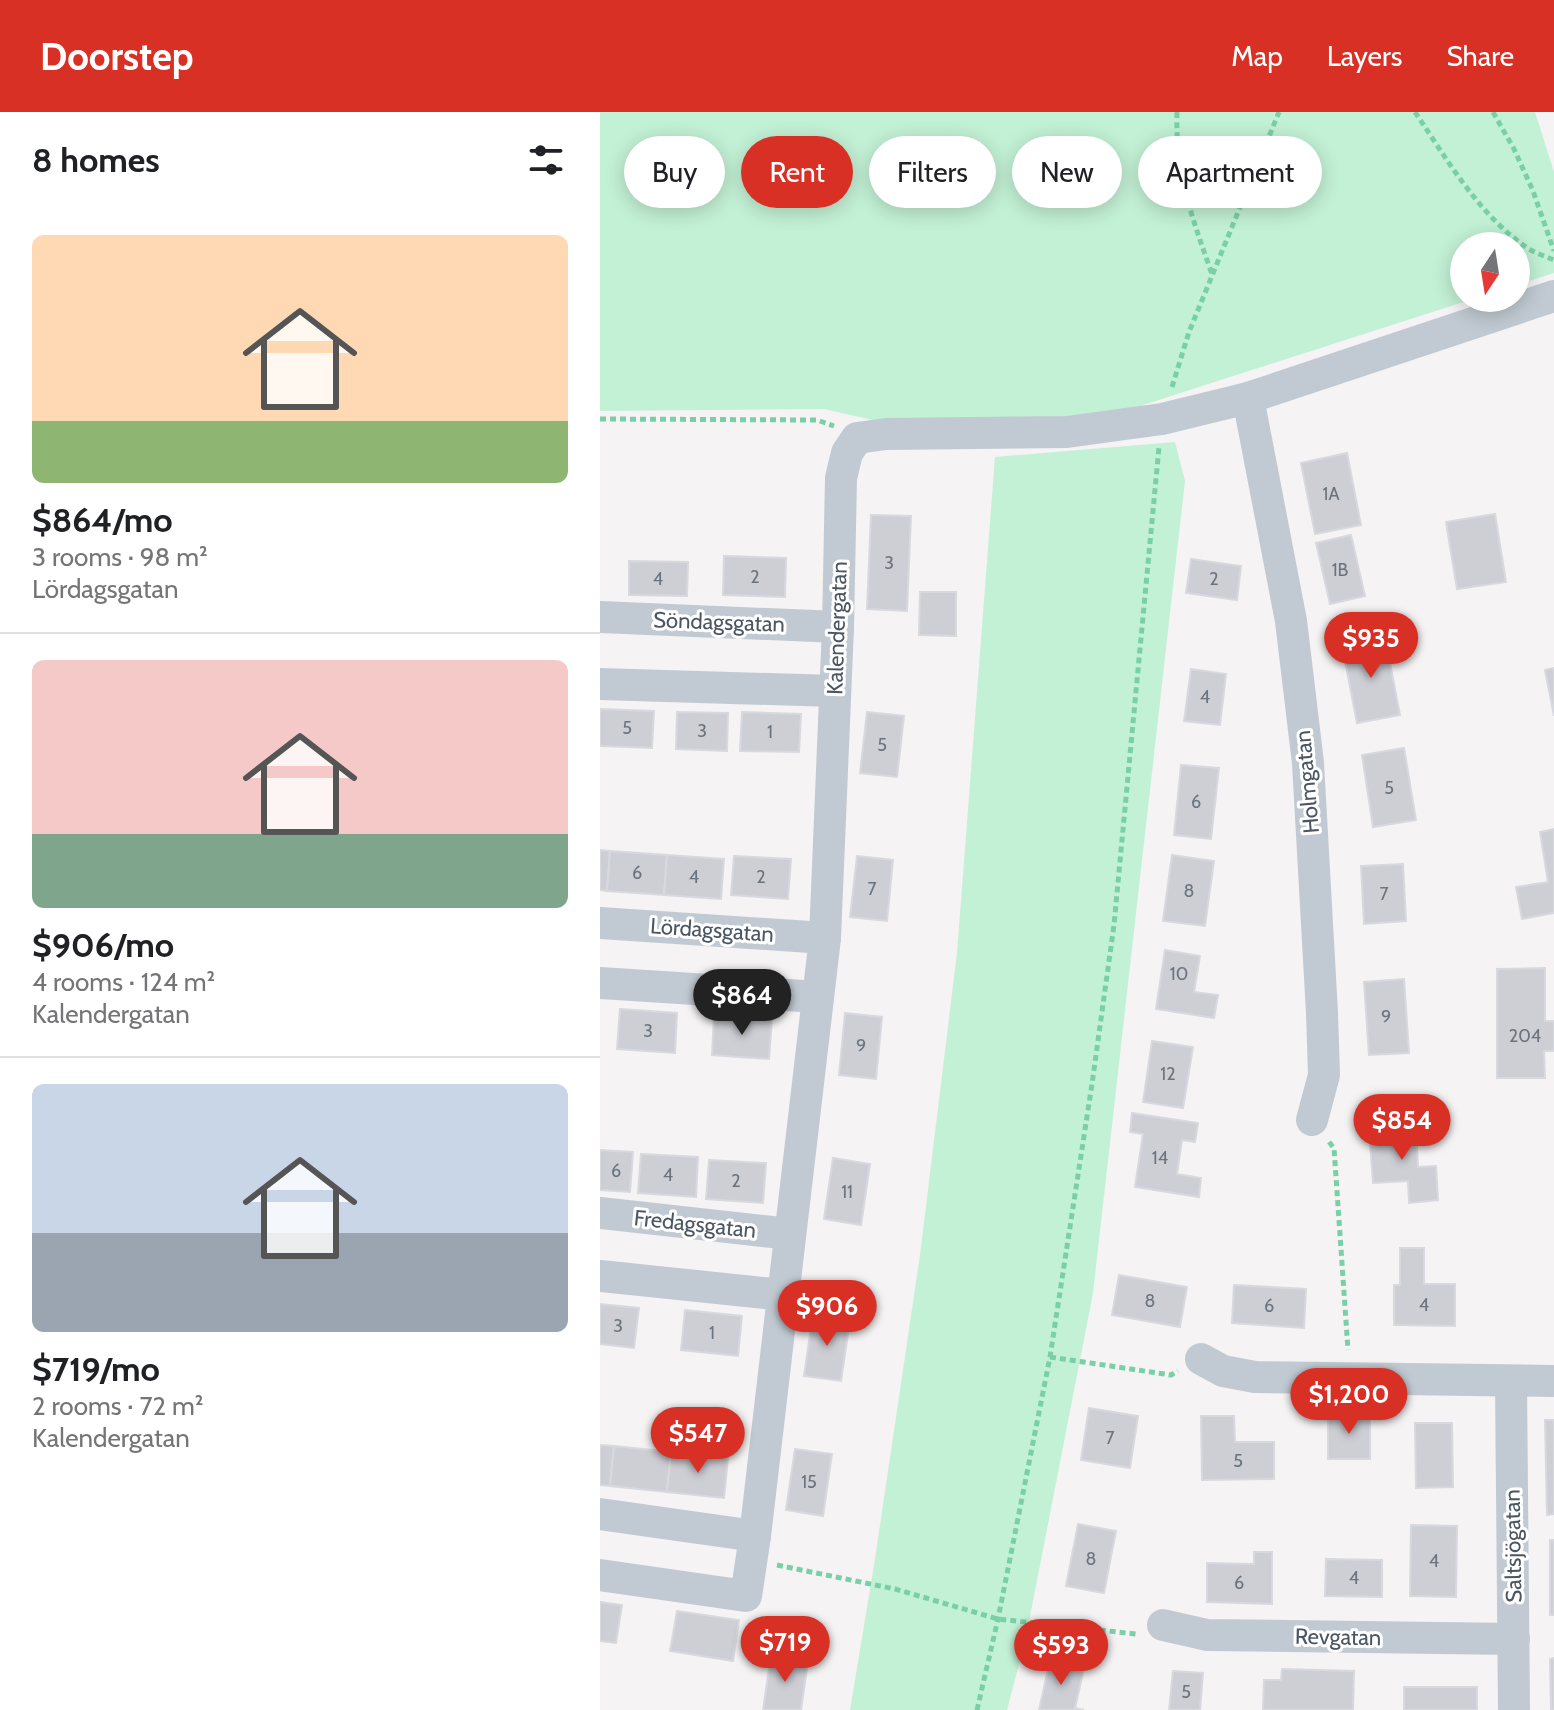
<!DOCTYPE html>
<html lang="en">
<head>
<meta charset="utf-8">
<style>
  :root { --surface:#fff; --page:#f2f2f2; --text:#202124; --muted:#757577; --line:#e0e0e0; --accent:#d93025 }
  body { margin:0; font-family:Cabin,sans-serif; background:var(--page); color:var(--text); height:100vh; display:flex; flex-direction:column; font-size:30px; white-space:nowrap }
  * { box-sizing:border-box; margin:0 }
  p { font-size:26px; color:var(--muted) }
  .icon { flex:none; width:44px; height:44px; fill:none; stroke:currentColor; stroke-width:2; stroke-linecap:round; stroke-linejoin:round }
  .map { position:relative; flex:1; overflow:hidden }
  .panel { display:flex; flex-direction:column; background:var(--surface); width:600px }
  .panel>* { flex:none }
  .guide { position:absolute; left:24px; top:24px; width:760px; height:72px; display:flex; gap:16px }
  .needle { width:52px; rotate:192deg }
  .controls { position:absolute; left:850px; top:120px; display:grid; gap:16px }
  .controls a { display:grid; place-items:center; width:80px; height:80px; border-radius:50%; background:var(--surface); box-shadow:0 4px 20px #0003; font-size:40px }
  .price { position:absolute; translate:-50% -68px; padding:0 18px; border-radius:28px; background:var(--accent); color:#fff; font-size:26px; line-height:52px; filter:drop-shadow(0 2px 4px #0008) }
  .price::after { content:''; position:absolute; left:50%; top:48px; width:24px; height:18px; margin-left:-12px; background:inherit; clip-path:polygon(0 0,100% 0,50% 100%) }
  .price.on { background:#222; color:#fff }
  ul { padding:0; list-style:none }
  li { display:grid; align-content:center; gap:16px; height:424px; padding:0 32px }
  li+li { border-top:2px solid var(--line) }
  li span { display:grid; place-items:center; height:248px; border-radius:12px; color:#555 }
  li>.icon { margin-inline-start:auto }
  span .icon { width:144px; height:144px; fill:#fffc; stroke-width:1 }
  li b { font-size:34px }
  h2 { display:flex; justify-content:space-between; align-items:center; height:96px; padding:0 32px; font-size:34px }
  .chip { padding:0 28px; border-radius:36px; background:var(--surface); box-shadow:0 4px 20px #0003; font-size:28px; line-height:72px }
  .chip.on { background:var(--accent); color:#fff }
  header { display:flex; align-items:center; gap:48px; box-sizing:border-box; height:112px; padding:0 40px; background:var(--accent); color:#fff }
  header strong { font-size:38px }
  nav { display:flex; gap:44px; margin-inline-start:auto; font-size:28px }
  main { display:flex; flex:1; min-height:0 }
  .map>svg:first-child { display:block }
  .green { fill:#c3f1d5 }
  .building { fill:#cdcfd5; stroke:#d7d9de; stroke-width:2 }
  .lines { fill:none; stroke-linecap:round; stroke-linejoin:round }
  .path { stroke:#7ad0a6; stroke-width:5; stroke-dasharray:6 4; stroke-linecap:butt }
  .minor { stroke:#c1cad2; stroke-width:32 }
  .labels { text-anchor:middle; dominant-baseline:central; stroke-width:6; stroke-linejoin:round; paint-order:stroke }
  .number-label { font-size:18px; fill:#6b747e }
  .street-label { font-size:22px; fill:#4a5661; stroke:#fff }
</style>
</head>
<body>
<header>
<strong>Doorstep</strong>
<nav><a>Map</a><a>Layers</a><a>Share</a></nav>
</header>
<main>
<section class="panel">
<h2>8 homes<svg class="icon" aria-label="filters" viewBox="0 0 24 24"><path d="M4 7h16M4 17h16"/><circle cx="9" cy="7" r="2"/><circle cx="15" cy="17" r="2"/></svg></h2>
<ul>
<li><span style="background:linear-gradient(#ffd9b3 75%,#8fb573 0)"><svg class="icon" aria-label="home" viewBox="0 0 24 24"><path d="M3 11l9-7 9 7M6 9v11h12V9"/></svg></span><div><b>$864/mo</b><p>3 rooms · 98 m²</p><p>Lördagsgatan</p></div></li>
<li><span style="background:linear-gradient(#f6c9c9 70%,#7fa58c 0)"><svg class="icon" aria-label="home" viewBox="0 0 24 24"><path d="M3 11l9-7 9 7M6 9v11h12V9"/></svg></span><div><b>$906/mo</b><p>4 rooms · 124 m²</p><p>Kalendergatan</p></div></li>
<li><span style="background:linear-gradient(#c9d6e8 60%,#9aa5b1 0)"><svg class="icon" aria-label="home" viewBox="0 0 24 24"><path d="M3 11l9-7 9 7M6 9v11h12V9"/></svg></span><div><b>$719/mo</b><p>2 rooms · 72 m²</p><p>Kalendergatan</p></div></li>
</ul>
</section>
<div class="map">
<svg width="954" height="1598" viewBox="0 0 954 1598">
  <rect width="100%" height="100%" fill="#f5f3f3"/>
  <g class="green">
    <polygon points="0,0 935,0 954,60 954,161 916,173 916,134 864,134 864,186 876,186 534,296 467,309 277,309 224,297 0,299"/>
    <polygon points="575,330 585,369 493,1181 426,1525 407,1598 250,1598 275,1447 320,1143 357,841 395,345"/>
  </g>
  <g class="building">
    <polygon points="747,341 761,413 715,422 701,351"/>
    <polygon points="895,402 906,470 857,477 846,410"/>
    <polygon points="271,403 311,404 307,499 267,497"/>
    <polygon points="751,423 765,484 730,492 716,431"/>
    <polygon points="124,444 186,446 185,485 123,483"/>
    <polygon points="591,447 641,454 637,488 586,481"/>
    <polygon points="29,449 88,450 87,484 29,483"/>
    <polygon points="320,480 356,480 356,524 319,523"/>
    <polygon points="785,525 800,603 757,611 742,533"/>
    <polygon points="954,556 954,604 945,558"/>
    <polygon points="591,557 626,562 620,613 584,609"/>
    <polygon points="0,597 54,599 52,636 0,634"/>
    <polygon points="77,600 128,601 127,639 76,637"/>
    <polygon points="142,600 201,602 199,640 140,639"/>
    <polygon points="267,600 304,604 297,665 260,661"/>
    <polygon points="804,636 816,708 773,715 762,643"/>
    <polygon points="581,653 619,656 611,727 574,723"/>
    <polygon points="954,717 954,801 922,807 916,775 948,770 940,720"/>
    <polygon points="0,738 10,739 7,779 0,778"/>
    <polygon points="10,739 67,743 64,783 7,779"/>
    <polygon points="67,743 124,747 121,787 64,783"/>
    <polygon points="572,743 614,749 605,814 563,809"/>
    <polygon points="134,744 191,747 188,787 131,783"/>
    <polygon points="257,744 293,748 287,809 250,805"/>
    <polygon points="803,752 806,809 764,812 761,754"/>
    <polygon points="565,838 600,844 594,880 618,883 614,906 556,897"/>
    <polygon points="945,856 945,909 954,909 954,939 944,939 945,966 897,966 897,857"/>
    <polygon points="804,867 809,941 769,943 764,870"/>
    <polygon points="20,897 77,901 75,941 17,937"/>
    <polygon points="245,901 282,905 276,967 239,963"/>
    <polygon points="114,903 172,907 169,947 112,943"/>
    <polygon points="552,929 593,935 583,996 543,990"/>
    <polygon points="532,1001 598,1011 595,1030 582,1028 577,1062 601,1066 599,1085 535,1075 543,1022 530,1020"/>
    <polygon points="816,1014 818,1055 836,1054 838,1088 809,1091 808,1069 773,1071 769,1017"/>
    <polygon points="0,1038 33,1040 30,1080 0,1078"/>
    <polygon points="41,1042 98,1045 96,1085 38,1081"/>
    <polygon points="233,1046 270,1052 261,1113 224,1107"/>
    <polygon points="109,1048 166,1051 163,1091 106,1087"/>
    <polygon points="800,1136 824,1136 824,1172 855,1172 855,1214 794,1213 794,1173 800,1173"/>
    <polygon points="519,1163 587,1175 580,1215 512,1203"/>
    <polygon points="634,1173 706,1177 704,1216 632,1211"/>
    <polygon points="0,1192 39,1196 34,1236 0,1232"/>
    <polygon points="85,1198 142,1204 138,1244 81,1238"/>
    <polygon points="213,1202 250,1208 241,1269 204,1264"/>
    <polygon points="489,1296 538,1304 530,1356 481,1348"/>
    <rect x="728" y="1301" width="42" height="46"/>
    <polygon points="601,1304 634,1304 635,1330 674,1330 674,1367 602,1368"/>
    <polygon points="945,1308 954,1308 954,1402 947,1403"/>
    <polygon points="815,1311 852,1311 853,1375 816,1376"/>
    <polygon points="0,1333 14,1334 10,1374 0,1373"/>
    <polygon points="14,1334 71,1340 67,1380 10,1374"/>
    <polygon points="195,1337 232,1342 223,1404 186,1398"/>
    <polygon points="71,1340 128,1346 124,1386 67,1380"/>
    <polygon points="478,1412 516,1419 504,1481 466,1474"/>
    <polygon points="811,1413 857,1414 856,1485 810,1484"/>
    <rect x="950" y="1428" width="4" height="75"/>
    <polygon points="654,1440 672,1440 672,1492 607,1490 607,1451 654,1452"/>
    <polygon points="726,1447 782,1448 782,1485 725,1484"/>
    <polygon points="0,1490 22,1493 16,1531 0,1529"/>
    <polygon points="77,1499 139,1508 133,1549 70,1539"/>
    <polygon points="171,1543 208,1549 201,1598 163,1598"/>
    <polygon points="954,1546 954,1598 951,1598 950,1547"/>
    <polygon points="450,1548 484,1556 475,1596 484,1598 439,1598"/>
    <polygon points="682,1557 754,1559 753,1598 663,1598 664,1568 681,1568"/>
    <polygon points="573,1559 603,1561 600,1598 569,1598"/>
    <rect x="804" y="1575" width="73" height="23"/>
  </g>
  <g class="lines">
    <g class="path">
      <path d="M577,0c-2,60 15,106 35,162"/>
      <path d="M815,0c31,46 64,103 111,135 8,6 19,9 28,13"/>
      <polyline points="893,0 914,37 933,79 954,139"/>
      <polyline points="572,275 589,220 679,0"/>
      <polyline points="0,307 217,308 234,314"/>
      <polyline points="729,1030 734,1036 748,1238"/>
      <polyline points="450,1245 571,1263 578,1259"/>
      <polyline points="177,1453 295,1477 398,1507 536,1522"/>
      <polyline points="377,1598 398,1507 450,1245 492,972 514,813 559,335"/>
    </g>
    <g class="minor">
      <polyline points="648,286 691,509 708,651 722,901 724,963 712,1008"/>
      <polyline points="0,505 238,515"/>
      <polyline points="0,572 235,579"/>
      <polyline points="0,811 225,826"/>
      <polyline points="0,871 218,885"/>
      <polyline points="0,1101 190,1122"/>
      <polyline points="0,1164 183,1183"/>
      <polyline points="601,1247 623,1259 655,1265 954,1269"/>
      <polyline points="911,1270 914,1598"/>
      <polyline points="0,1402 155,1424"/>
      <polyline points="0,1463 146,1484 155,1424 225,826 238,515 241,366 247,341 257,326 286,322 467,320 562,307 648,286 954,184"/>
      <polyline points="563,1513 607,1523 914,1527"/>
    </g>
  </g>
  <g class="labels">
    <g class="number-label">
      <text x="731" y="382">1A</text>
      <text x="289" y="451">3</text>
      <text x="740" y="458">1B</text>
      <text x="155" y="465">2</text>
      <text x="58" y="467">4</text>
      <text x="614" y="467">2</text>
      <text x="605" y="585">4</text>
      <text x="27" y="616">5</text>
      <text x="102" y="619">3</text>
      <text x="170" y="620">1</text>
      <text x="282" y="633">5</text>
      <text x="789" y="676">5</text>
      <text x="596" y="690">6</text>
      <text x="37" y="761">6</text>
      <text x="94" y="765">4</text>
      <text x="161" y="765">2</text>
      <text x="272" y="777">7</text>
      <text x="589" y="779">8</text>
      <text x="784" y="782">7</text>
      <text x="579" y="862">10</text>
      <text x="786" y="905">9</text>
      <text x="48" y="919">3</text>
      <text x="925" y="924">204</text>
      <text x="261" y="934">9</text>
      <text x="568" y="962">12</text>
      <text x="560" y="1046">14</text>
      <text x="16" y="1059">6</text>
      <text x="68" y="1063">4</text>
      <text x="136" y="1069">2</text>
      <text x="247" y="1080">11</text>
      <text x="550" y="1189">8</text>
      <text x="824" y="1193">4</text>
      <text x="669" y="1194">6</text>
      <text x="18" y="1214">3</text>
      <text x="112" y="1221">1</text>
      <text x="510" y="1326">7</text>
      <text x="638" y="1349">5</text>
      <text x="209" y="1370">15</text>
      <text x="491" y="1447">8</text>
      <text x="834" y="1449">4</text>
      <text x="754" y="1466">4</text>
      <text x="639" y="1471">6</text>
      <text x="586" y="1580">5</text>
    </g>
    <g class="street-label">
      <text transform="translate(119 510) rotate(2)">Söndagsgatan</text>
      <text transform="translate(237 516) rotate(-88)">Kalendergatan</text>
      <text transform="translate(707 670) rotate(-95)">Holmgatan</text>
      <text transform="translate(112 818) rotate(4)">Lördagsgatan</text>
      <text transform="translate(95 1112) rotate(6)">Fredagsgatan</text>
      <text transform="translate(913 1434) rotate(-91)">Saltsjögatan</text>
      <text transform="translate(738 1525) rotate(1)">Revgatan</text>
    </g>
  </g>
</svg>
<div class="controls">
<a><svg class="needle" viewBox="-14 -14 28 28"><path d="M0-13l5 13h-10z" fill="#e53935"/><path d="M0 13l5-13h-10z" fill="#757577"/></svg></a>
</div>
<b class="price" style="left:771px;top:568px">$935</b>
<b class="price on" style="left:142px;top:925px">$864</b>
<b class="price" style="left:802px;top:1050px">$854</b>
<b class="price" style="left:227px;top:1236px">$906</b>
<b class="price" style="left:749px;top:1324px">$1,200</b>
<b class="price" style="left:98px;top:1363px">$547</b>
<b class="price" style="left:185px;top:1572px">$719</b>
<b class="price" style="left:461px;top:1575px">$593</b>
<div class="guide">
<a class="chip">Buy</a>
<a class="chip on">Rent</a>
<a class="chip">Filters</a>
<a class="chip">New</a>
<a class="chip">Apartment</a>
</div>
</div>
</main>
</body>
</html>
